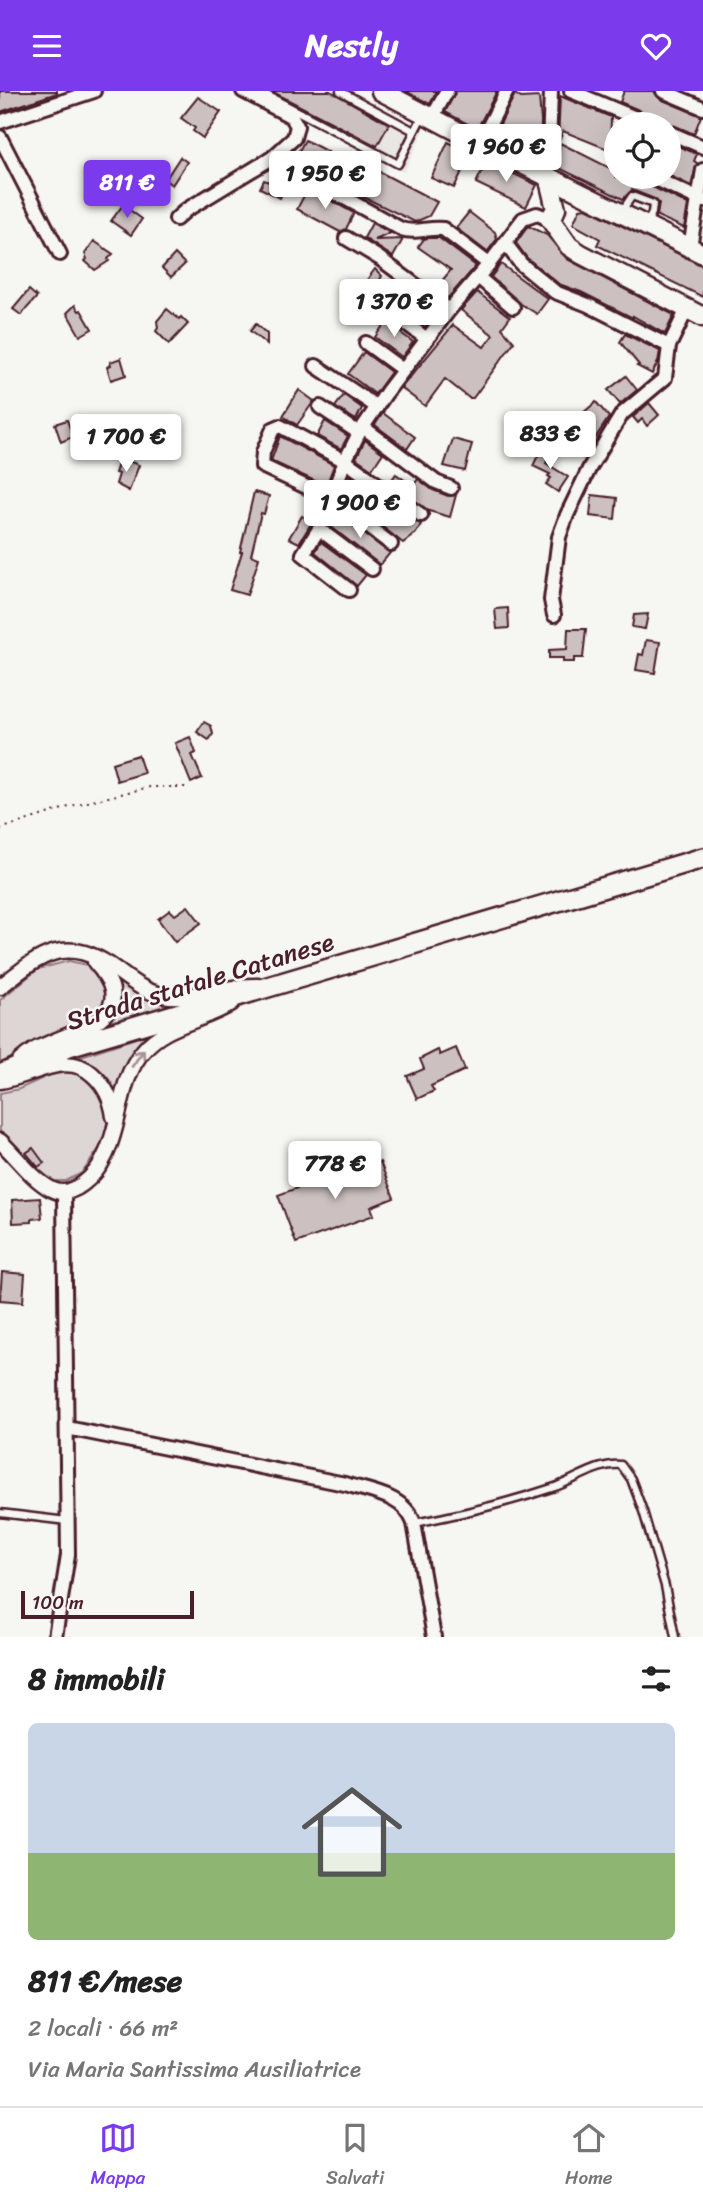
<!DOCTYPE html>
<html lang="it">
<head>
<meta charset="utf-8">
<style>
  :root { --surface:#fff; --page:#f6f6f6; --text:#222; --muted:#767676; --line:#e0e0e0; --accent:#7c3aed }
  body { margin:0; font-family:Sriracha,sans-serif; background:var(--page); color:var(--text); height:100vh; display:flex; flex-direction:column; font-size:26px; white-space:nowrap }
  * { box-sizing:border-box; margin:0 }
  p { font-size:23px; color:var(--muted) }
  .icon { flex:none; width:38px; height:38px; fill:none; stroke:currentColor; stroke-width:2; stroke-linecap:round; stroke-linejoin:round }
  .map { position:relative; height:1546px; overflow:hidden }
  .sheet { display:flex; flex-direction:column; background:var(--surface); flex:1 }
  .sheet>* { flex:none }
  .fabs { position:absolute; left:604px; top:21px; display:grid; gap:14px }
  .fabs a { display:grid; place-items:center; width:77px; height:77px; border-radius:50%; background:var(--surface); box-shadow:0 7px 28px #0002; font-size:35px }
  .scale { position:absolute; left:21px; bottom:18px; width:173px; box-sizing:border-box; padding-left:7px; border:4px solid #4a1f2b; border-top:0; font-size:19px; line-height:24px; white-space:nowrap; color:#4a1f2b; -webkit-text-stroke:5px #f6f6f2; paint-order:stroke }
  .price { position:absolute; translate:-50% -60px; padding:0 16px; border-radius:7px; background:#fff; color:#222; font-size:23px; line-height:46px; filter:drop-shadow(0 2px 4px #0008) }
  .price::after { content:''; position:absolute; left:50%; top:42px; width:21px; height:16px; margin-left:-10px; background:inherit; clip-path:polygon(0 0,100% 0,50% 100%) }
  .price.current { background:var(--accent); color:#fff }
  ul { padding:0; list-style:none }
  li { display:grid; align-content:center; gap:14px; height:371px; padding:0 28px }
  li+li { border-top:2px solid var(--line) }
  li span { display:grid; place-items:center; height:217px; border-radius:10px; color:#555 }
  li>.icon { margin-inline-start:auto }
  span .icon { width:126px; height:126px; fill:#fffc; stroke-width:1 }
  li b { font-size:30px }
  h2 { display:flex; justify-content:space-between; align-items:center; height:84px; padding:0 28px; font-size:30px }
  header { display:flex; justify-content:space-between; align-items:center; height:91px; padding:0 28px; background:var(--accent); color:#fff; font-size:32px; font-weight:700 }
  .dock { display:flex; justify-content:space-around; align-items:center; height:98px; border-top:2px solid var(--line); background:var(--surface); font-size:19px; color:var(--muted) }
  .dock a { display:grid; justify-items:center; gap:4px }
  .dock .current { color:var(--accent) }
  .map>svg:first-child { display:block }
  .built { fill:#e9e6e3 }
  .green { fill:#ddd6d5; stroke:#947a80; stroke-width:2 }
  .building { fill:#ccc1c0; stroke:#4a1f2b; stroke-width:2 }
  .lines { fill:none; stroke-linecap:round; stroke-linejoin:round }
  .service-casing { stroke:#4a1f2b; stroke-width:11 }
  .minor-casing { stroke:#4a1f2b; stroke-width:18 }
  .tertiary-casing { stroke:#4a1f2b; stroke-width:19 }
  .secondary-casing { stroke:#4a1f2b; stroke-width:23 }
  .primary-casing { stroke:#4a1f2b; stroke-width:24 }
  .path { stroke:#4a1f2b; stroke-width:2; stroke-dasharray:2 5; stroke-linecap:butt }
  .service { stroke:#f6f6f2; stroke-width:6 }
  .minor { stroke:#f6f6f2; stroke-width:12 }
  .tertiary { stroke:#f6f6f2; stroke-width:14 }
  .secondary { stroke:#f6f6f2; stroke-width:18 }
  .primary { stroke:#f6f6f2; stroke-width:19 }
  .oneway { stroke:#a99598 }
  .labels { text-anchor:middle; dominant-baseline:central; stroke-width:5; stroke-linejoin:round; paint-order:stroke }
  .street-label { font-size:26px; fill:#4a1f2b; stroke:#f6f6f2 }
</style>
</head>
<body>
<header><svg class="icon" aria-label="menu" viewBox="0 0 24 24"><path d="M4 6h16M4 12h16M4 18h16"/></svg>Nestly<svg class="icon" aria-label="heart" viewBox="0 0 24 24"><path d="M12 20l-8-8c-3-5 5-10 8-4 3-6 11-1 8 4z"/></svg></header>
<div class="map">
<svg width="703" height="1546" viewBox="0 0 703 1546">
  <rect width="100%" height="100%" fill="#f6f6f2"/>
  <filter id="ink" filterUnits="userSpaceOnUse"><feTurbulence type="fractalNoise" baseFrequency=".0143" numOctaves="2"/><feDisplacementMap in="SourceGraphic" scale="14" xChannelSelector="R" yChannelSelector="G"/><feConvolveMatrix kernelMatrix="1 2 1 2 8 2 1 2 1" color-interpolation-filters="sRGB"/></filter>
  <g filter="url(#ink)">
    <polygon class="built" points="249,0 351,0 424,39 404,81"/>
    <g class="green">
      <polygon points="69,870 92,875 110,901 103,921 42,949 0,973 0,909 38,878"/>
      <path d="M117,888l53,23 1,2 -61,19 -1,-2c13,-12 13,-26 8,-42z"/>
      <polygon points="154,941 119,1004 116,1004 75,967"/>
      <polygon points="63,978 70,978 97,992 109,1022 103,1052 82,1082 66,1090 47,1090 0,1047 0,1002 19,998"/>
    </g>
    <g class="building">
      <polygon points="0,0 57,0 57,2 0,21"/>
      <polygon points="271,0 330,0 389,33 377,55"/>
      <polygon points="405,0 437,0 430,13"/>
      <polygon points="456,0 497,0 477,38 445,21"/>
      <polygon points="624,0 654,0 660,8 701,25 694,43 671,33 659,33 653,25 620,11"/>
      <polygon points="515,3 521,7 539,6 541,30 540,66 494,45"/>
      <polygon points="560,5 611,26 610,59 563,40 558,52"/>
      <polygon points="198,6 221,21 203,47 193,40 195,37 181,27"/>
      <polygon points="305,49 328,61 319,77 296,65"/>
      <polygon points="448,51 471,62 454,97 431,87"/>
      <polygon points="668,51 697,63 694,70 697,72 691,95 668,84"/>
      <polygon points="560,52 616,80 616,86 643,86 648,94 688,113 684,137 657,125 659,112 655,108 632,99 623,108 557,76"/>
      <polygon points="180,66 187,71 172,94 165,89"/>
      <polygon points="353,67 437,111 429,125 415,131 335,92"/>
      <polygon points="487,70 537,94 526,116 476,92"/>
      <polygon points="275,79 290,87 280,107 260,97 264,89 269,91"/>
      <polygon points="308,97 354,122 346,138 340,141 297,118"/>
      <polygon points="123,114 142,128 131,144 111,130"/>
      <polygon points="586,117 703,175 703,206 597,154 600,148 573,133 580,118"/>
      <polygon points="469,121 495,141 497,148 487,161 456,137"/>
      <polygon points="372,132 391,142 375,149 403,148 393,166 364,147"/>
      <polygon points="528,135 547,144 567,168 674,224 665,243 633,225 633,227 581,201 559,193 527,167 516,152"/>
      <polygon points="428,147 439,147 476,175 448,207 435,198 451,179 418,156 424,148"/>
      <polygon points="94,150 113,163 108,168 109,170 95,179 85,170 87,168 85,163"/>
      <polygon points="175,163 185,173 171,186 162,177"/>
      <polygon points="501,173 548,208 537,223 521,213 491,186"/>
      <polygon points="375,178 382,185 375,198 364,193"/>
      <polygon points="29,199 37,206 21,224 13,218"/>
      <polygon points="477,201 510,226 502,237 514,251 473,307 469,307 445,288 425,315 401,297 453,234 484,256 493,244 461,219"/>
      <polygon points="413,206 436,222 425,236 403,220"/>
      <polygon points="75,214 79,220 81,219 92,238 80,245 67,222"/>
      <polygon points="167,218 179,228 181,226 188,233 169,253 156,240 158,237 157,230"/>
      <polygon points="386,231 413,251 402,266 375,246"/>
      <polygon points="256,233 267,243 267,254 250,240"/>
      <polygon points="625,243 660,260 658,271 652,283 637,275 639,274 620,251"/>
      <polygon points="364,261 391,281 375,303 348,283"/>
      <polygon points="121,267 126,284 111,289 107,276 111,274 110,271"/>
      <polygon points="626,285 637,299 620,313 608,299"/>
      <polygon points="299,299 314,310 297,334 283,325"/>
      <polygon points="344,304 362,317 356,329 335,316"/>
      <polygon points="596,311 609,326 594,349 576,328"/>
      <polygon points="649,312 659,324 647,335 642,328 638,332 633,326"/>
      <polygon points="383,322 415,346 407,358 375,334"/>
      <polygon points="67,329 73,346 61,351 55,333"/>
      <polygon points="325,330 348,345 341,358 317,345"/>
      <polygon points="280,345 334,374 326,395 271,370"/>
      <polygon points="453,348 472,353 465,380 444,375"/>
      <polygon points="365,349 383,362 372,378 356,367"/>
      <polygon points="541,358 550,362 546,372 568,386 558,401 546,393 551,387 548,385 550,383 533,375"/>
      <polygon points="120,367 139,374 129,400 116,393 119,383 115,382"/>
      <polygon points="396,383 413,395 418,388 433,399 448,405 456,404 450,426 429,420 390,391"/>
      <polygon points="351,385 416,431 421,433 416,442 403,452 344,406 346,402 344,397"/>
      <polygon points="254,401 269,405 264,423 261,422 251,464 259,467 247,504 230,499 242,461 240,461"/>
      <polygon points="592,404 617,407 615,428 590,425"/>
      <polygon points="336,422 390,462 380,474 330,435"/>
      <polygon points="302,425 312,431 299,452 289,447"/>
      <polygon points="321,451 366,484 357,495 315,461"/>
      <polygon points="508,517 509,537 497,538 495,518"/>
      <polygon points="648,523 645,538 632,536 634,524"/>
      <polygon points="568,538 586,538 583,567 574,567 574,571 563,571 563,567 549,567 549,559 567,558"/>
      <polygon points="646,549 660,551 655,582 636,579 639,563 643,564"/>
      <polygon points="204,631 211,635 213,643 209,649 197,641"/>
      <polygon points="190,646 196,662 192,664 202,687 191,692 175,652"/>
      <polygon points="138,664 144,682 117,690 112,672"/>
      <polygon points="188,815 201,832 175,851 158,828 170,819 175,824"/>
      <polygon points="456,957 465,979 431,995 434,1000 417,1008 407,985 424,978 420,968 438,959 440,964"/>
      <polygon points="33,1057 44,1072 38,1076 26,1062"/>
      <polygon points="380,1071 394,1107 371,1116 374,1124 296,1152 278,1104 356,1075 358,1079"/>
      <polygon points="40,1107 42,1127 32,1128 32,1131 13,1132 12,1109"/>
      <polygon points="2,1181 25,1183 23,1211 0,1209"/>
    </g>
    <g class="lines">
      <g class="service-casing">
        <g id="service">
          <polyline points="259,0 398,73 423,24"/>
          <polyline points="340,0 414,40"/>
          <polyline points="622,120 632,105 653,113 652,122 646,134"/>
          <polyline points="0,1422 67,1430"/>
          <path d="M415,1432c47,-9 95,-21 140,-36 20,-7 45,-25 66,-22l10,14 12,32 22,75 10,51"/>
        </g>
      </g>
      <g class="minor-casing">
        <g id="minor">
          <polyline points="571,0 650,33"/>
          <polyline points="663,0 703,17"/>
          <polyline points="432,27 447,0"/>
          <polyline points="0,31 94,0"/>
          <polyline points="668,41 703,56"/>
          <polyline points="0,46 60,163"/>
          <polyline points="480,52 507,0"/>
          <path d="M272,67l129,71c15,5 27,-2 42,0l46,35"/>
          <polyline points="548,85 551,0"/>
          <polyline points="652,86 703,110"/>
          <polyline points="176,128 186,119 272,67 294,47 297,35 292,26 243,0"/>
          <polyline points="346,147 379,167 449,219"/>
          <polyline points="505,152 521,173 555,201 588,214 669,255"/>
          <polyline points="690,156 703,79"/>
          <polyline points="478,186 513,216"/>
          <polyline points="365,202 427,248"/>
          <polyline points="366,252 403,279"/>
          <polyline points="316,275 377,316"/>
          <polyline points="320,316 359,342"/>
          <polyline points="363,336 436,391 451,397"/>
          <polyline points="319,438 372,478"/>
          <polyline points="391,453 332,408 262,375 263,361 273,338 280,335 345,370 421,424"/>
          <polyline points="349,499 303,463 319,438 345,370 359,342 386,302 449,219 489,173 523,128 537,123 550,128"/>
          <polyline points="554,524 551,509 559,446 567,424 590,376 622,323 665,287 669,255 687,218"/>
          <path d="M67,1337l278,56c26,8 59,11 69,39l20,114"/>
          <polyline points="55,1546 68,1464 64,1102"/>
        </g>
      </g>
      <g class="tertiary-casing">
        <g id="tertiary">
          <path d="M0,896c40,-32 66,-54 115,-18 14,10 29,23 47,26 33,6 63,-10 96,-9"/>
          <path d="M20,970c7,-6 14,-12 23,-15 39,-18 100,-31 52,-84"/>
          <path d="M0,990c32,-4 66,-31 92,-7 14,12 20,26 22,43"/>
          <path d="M0,1050c16,15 32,38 51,48 21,12 46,-15 54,-33 17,-34 13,-75 38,-105 23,-28 60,-29 89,-48"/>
        </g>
      </g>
      <g class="secondary-casing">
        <g id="secondary">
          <polyline points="381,0 480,52 703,163"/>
          <polyline points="548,85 556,118 550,128 569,155 581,163 703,226"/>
        </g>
      </g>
      <g class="primary-casing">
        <polyline id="primary" points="0,984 69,955 703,767"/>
      </g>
      <polyline class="path" points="0,738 75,714 150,696 189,696"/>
      <use href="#service" class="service"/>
      <use href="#minor" class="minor"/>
      <use href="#tertiary" class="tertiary"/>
      <use href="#secondary" class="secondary"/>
      <use href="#primary" class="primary"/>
    </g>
    <defs><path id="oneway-shaft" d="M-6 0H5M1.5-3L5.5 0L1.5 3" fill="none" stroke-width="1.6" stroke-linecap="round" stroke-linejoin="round" transform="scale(1.75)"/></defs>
    <use class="oneway" href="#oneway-shaft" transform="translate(138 967) rotate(-55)"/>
  </g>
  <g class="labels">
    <g class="street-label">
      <text transform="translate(200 890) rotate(-17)">Strada statale Catanese</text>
    </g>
  </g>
</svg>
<div class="fabs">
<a><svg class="icon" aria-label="locate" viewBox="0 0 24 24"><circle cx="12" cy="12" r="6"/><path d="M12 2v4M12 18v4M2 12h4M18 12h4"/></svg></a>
</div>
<div class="scale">100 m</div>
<b class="price" style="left:506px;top:93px">1 960 €</b>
<b class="price" style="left:325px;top:120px">1 950 €</b>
<b class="price current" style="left:127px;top:129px">811 €</b>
<b class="price" style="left:394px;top:248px">1 370 €</b>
<b class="price" style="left:550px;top:380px">833 €</b>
<b class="price" style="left:126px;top:383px">1 700 €</b>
<b class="price" style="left:360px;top:449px">1 900 €</b>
<b class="price" style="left:335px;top:1110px">778 €</b>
</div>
<section class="sheet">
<h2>8 immobili<svg class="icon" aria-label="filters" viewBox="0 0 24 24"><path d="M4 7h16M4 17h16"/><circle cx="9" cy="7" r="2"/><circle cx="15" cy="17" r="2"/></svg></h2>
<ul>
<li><span style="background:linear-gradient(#c9d6e8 60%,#8fb573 0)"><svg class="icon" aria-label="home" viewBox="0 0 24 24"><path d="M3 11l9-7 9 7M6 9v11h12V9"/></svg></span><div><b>811 €/mese</b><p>2 locali · 66 m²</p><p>Via Maria Santissima Ausiliatrice</p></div></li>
</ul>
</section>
<nav class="dock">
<a class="current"><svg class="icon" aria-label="map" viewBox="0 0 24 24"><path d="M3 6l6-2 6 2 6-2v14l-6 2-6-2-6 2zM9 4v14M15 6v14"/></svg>Mappa</a>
<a><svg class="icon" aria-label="saved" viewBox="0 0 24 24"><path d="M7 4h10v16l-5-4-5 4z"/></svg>Salvati</a>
<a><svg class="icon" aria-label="home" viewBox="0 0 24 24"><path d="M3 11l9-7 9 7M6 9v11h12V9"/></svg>Home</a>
</nav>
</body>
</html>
